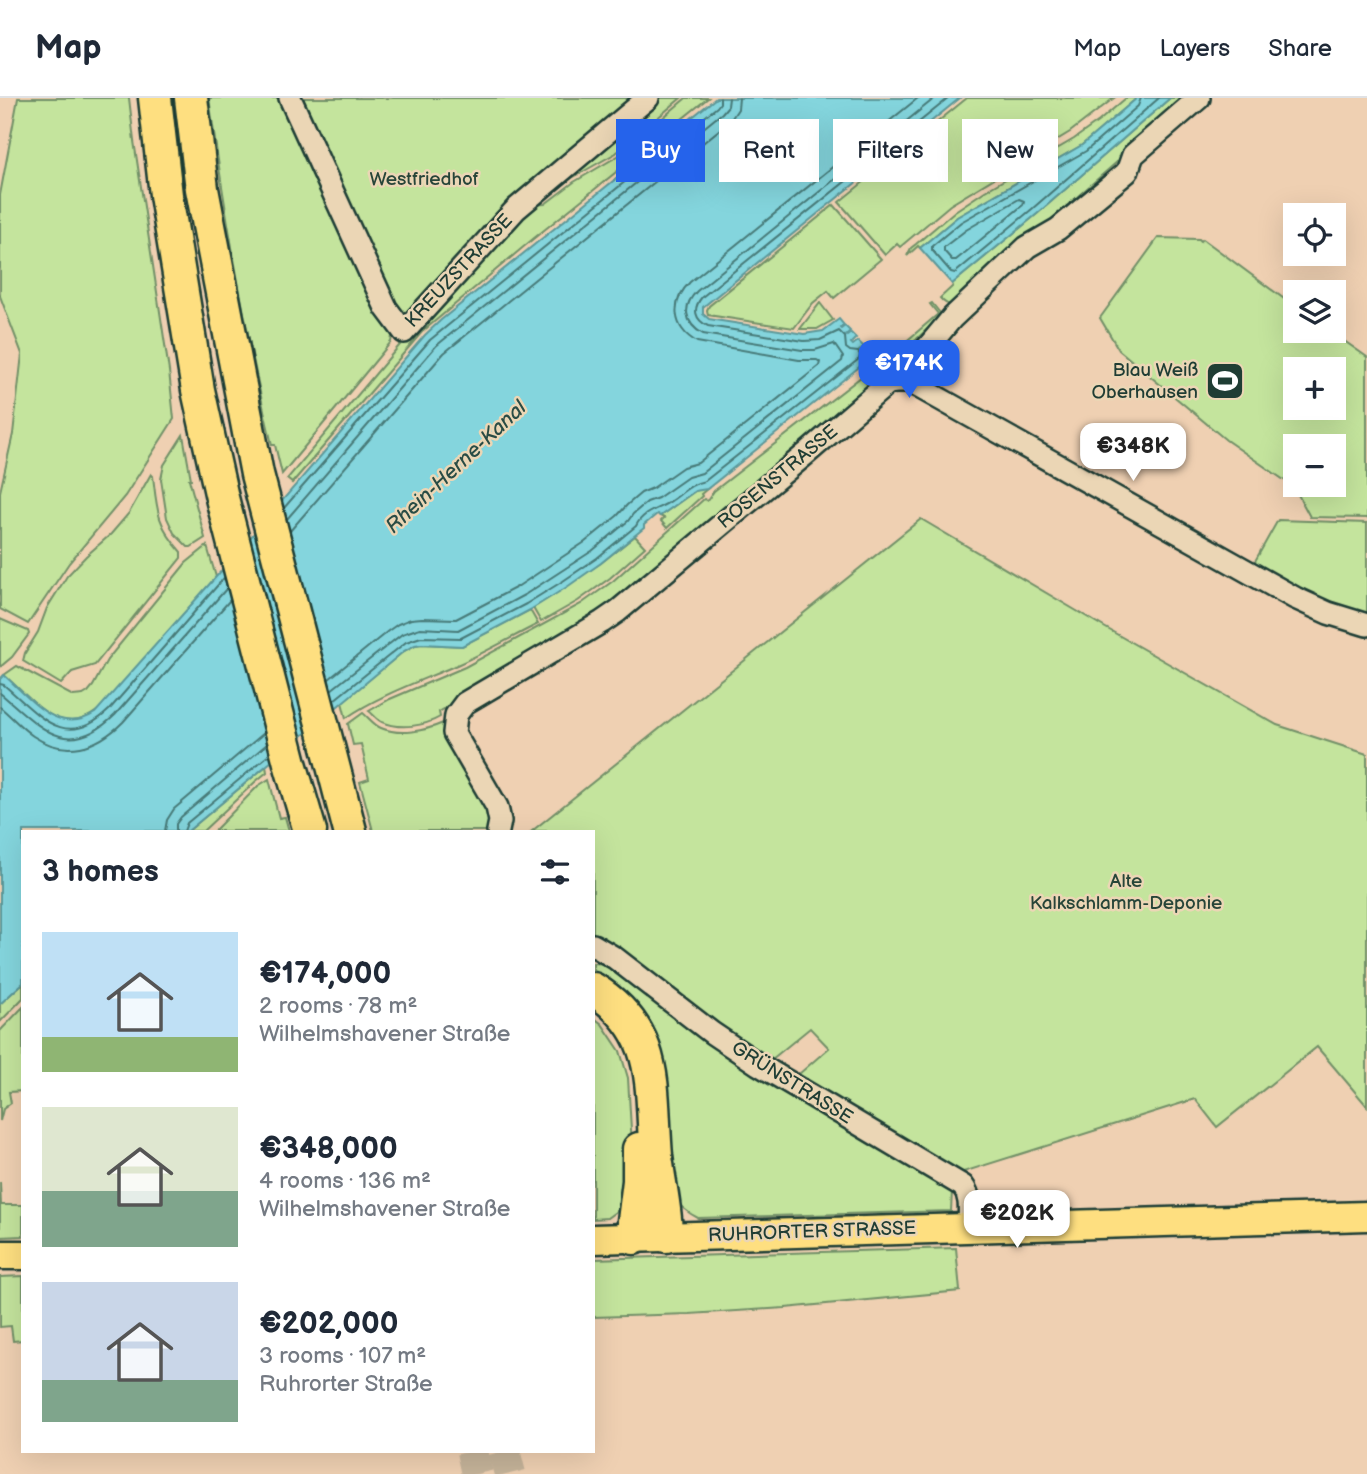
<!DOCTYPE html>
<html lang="en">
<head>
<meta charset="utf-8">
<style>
  :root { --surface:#fff; --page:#f6f6f7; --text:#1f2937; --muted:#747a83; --line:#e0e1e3; --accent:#2563eb }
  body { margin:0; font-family:"Balsamiq Sans",sans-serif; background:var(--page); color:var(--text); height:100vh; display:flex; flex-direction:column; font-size:26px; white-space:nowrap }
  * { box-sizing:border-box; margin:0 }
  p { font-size:23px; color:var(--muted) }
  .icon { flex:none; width:38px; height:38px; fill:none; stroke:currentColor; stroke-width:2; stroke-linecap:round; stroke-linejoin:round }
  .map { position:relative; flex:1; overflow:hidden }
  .side { position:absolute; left:21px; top:732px; width:574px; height:623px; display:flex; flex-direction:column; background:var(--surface); border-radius:0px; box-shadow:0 7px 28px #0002 }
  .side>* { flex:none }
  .top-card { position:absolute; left:616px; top:21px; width:646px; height:63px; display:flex; gap:14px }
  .tools { position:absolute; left:1283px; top:105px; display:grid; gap:14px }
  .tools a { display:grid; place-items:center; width:63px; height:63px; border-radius:0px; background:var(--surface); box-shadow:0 7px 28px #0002; font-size:35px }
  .price { position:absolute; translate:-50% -60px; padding:0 16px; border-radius:14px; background:#fff; color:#222; font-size:23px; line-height:46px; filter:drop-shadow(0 2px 4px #0008) }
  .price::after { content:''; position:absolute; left:50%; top:42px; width:21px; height:16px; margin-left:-10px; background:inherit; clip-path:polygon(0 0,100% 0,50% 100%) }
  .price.active { background:var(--accent); color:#fff }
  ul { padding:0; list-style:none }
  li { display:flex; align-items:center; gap:21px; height:175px; padding:0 21px }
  li span { display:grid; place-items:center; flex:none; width:196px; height:140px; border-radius:0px; color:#555 }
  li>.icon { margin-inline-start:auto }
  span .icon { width:84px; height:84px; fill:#fffc; stroke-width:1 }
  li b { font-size:30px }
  h2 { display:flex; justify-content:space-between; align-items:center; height:84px; padding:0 21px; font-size:30px }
  .chip { padding:0 24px; border-radius:0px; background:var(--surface); box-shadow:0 7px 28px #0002; font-size:24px; line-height:63px }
  .chip.active { background:var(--accent); color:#fff }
  header { display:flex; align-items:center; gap:42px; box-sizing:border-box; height:98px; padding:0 35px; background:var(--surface); border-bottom:2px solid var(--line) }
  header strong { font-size:33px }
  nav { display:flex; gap:38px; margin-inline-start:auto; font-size:24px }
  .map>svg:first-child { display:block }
  .green { fill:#c4e49d; stroke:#729068; stroke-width:2; fill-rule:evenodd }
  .water { fill:#84d5dd; stroke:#5c9899; stroke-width:2 }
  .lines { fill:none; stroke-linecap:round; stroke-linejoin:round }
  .shore { stroke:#477a78; stroke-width:2 }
  .highway-tunnel { stroke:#c5b399; stroke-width:32; stroke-dasharray:32 16; stroke-linecap:butt }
  .minor-casing { stroke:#1f3d34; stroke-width:26 }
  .major-casing { stroke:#1f3d34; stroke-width:33 }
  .highway-casing { stroke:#1f3d34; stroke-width:37 }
  .minor { stroke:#ebd6b5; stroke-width:21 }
  .major { stroke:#fedf80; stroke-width:28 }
  .highway { stroke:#fedf80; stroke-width:32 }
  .labels { text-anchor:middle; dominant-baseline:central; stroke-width:5; stroke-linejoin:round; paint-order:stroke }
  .park-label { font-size:19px; fill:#274539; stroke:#ebd6b5 }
  .street-label { font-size:19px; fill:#1f3d34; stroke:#ebd6b5 }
  .poi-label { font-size:19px; fill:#1f3d34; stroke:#ebd6b5; text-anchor:end }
  .water-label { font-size:21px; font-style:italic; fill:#294c45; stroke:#ebd6b5 }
</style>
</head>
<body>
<header>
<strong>Map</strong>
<nav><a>Map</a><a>Layers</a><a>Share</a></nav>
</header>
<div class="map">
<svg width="1367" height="1376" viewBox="0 0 1367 1376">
  <rect width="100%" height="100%" fill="#efd0b2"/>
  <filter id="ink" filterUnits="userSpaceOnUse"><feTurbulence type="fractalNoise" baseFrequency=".0143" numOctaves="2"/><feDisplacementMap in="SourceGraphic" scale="14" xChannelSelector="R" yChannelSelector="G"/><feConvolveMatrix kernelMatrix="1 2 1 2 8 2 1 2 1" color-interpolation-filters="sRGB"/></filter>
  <g filter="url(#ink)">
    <g class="green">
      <polygon points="18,0 129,0 134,43 169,273 174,321 125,398 69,465 28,526 0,511 0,394 13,336 22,256 0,198 0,97"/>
      <path d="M209,0h76l108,233 -2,11 -109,132 -7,-29h-3c-27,-114 -47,-230 -63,-347z"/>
      <polygon points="298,0 642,0 414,213 400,215 391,205"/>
      <polygon points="655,0 681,0 616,55 572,80 544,102 539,103"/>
      <polygon points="686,0 708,0 533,141 422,234 292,385 287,381 420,223 527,107 545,106 574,84 618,58"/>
      <polygon points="967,0 1114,0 1070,34 950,107 900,149 897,146 885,157 839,104"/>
      <polygon points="1126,0 1137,0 1082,47 957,119 920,150 918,148 907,158 911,150 916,146 955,113 985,93 1074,41 1099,23"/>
      <path d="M1170,0h20l-233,204c-7,5 -12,2 -17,-4l13,-12 -1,-2 85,-70z"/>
      <polygon points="834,107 881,161 834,200 828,193 813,205 794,230 708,217 707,212 709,208"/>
      <path d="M1158,140l41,1 2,2 2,-2 92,68v24h35l37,26v161l-57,-1 -16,-30 -68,-47 -107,-90 -19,-32zM1334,271v39h-39v-39zM1295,348h39v39h-39z"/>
      <polygon points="820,205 833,222 817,231 800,231"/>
      <polygon points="932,205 940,215 940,219 887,269 882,264 938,216 930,206"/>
      <path d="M861,279l8,10 -141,119 -145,118 -144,88 1,5c-15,9 -40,13 -58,5 -5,-2 -9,-8 -13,-11l21,-12 75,-32 116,-63 32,-23 91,-82 3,2 7,-10z"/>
      <polygon points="183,337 191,381 189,381 205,440 191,449 188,449 174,435 167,420 161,381 164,367"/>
      <path d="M151,376l2,2c4,34 4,49 28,76v6l-86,107 -23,7 -11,12 -38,-23 2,-8 13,-21 9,-24 20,-32 19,-20 25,-22 18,-21z"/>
      <polygon points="701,391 707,391 701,396 702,398 667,430 661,423 664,420 660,418 695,393"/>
      <polygon points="921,421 1104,529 1277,627 1367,656 1367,1008 1317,949 1217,1029 1195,1001 957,1076 792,982 829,950 810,930 766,966 593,841 593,733 532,733"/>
      <polygon points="1278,422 1367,425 1367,524 1250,472"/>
      <polygon points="635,438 645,449 610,480 578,503 541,524 533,510 601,465"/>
      <path d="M207,448l9,31 -112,128c-41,39 -68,-2 -100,-30l13,-9 56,30 10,-1 5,-3 5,-6 14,-26 79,-97z"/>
      <path d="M530,512l8,14c-26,13 -52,28 -79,40 -38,17 -78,30 -113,54l-4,-16 62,-51 11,-6 7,-1 40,2z"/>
      <polygon points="0,521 28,533 29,536 12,559 0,569"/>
      <path d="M363,615c6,5 11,12 18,15 19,8 44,3 62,-5l49,91 -2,10 -4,7h-113l-13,-49 9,-3 -8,-35 -8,1 -5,-21z"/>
      <polygon points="266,668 267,674 255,684 203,733 188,733"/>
      <polygon points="269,681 279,720 285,719 289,733 214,733 258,688"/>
      <path d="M593,865l21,1 145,109 107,69 86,49 -1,20 -253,7c-12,-6 -18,-12 -26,-23l-11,-104 -68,-111z"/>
      <polygon points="23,885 23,900 0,924 0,906"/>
      <polygon points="23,909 23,993 9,994 11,1005 3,1011 0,1023 0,933"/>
      <polygon points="593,919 602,926 620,953 628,980 632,1049 625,1101 618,1112 607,1120 593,1121"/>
      <polygon points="0,1084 1,1107 23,1107 23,1138 0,1139"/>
      <polygon points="956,1150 960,1193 785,1210 689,1216 593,1219 593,1161"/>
      <polygon points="23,1178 23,1242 13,1243 11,1228 0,1229 0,1179"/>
    </g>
    <g class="water">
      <path d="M716,0h244l-257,209v7l6,5 95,15 19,-3 16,-12 5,6 -4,3 1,1 4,-3 5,5 -4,4 1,1 4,-3 5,5 -5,5 2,2 5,-4 6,6 -5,4 1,2 6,-4 4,5 -4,4 2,2 -161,129 -12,2 -35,25 -3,-2 -13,11v3l-43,35 -34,24 -37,23 -68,36 -40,-2 -7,1 -11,6 -216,180h-165v152l-23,21v-325l4,-4c27,24 54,62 91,38l136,-153 194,-225 16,-15z"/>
      <polygon points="1137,0 1170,0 1037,116 952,186 920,150 957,119 1082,47"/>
    </g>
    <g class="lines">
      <g class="shore">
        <polyline points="1141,0 1138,8 1086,53 961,124 932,148 932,152 951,174 955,175 1032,111 1159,0"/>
        <polygon points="1019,101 1024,103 1023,107 956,162 952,162 944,153 944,149 966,132"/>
        <polyline points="284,410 430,242 717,9 720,5 720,0"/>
        <polyline points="287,421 436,248 722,15 728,8 729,0"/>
        <polyline points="290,433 444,255 730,23 738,11 739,0"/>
        <path d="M329,581l59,-48 10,-7 13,-5 11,-1 34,1 61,-32 68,-45 32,-26 10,-11 14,-12 12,-5 30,-21 15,-4 121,-97 1,-4 -3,-2h-18l-102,-18c-25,-14 -27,-40 -7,-60l228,-184"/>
        <path d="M0,586l4,1c35,30 61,67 105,25l115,-132"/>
        <path d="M331,592l71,-56 18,-6 38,2 68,-36 66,-43 36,-30 5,-7 14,-12 11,-4 30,-21 14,-4 140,-112 1,-4 -9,-13 -19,6h-13l-99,-16c-19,-11 -21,-28 -6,-43l238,-193"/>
        <path d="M0,595c39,33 67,69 115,22l112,-127"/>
        <path d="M334,602l72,-58 15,-5 40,1 65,-34 37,-23 34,-23 39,-32c5,-11 15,-15 26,-20 16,-7 25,-22 43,-25l154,-122 1,-4 -2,-3 -8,-1 -4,-3 -1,-11 -6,-6 -19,9 -16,1 -96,-15c-13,-6 -16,-17 -6,-29l247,-199"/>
        <path d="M0,609c11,9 21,21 33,29 33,22 64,12 90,-14l107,-122"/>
        <polyline points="165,733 167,722 174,711 264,635"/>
        <polyline points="176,733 176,726 181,719 267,646"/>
        <polyline points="184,733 187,725 270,656"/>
      </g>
      <g class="highway-tunnel">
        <polyline points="472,1353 477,1376"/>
        <polyline points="504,1353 510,1376"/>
      </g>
      <g class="minor-casing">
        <g id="minor">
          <polyline points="290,0 386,210 404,234 516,111 648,0"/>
          <polyline points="895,284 907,284 917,288 1295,500 1328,515 1367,527"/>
          <polyline points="498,733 500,723 497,709 454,635 456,617 465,605 602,524 618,513 807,355 887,286 905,281 914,276 927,250 952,220 1027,149 1058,131 1127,74 1133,57 1199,0"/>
          <path d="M593,847l22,13 97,75 46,31 205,122c9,12 6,27 6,41"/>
        </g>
      </g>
      <g class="major-casing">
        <g id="major">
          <polyline points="593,1141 1367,1118"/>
          <polyline points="0,1157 23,1157"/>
        </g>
      </g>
      <g class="highway-casing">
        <g id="highway">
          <polyline points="155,0 166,97 198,292 222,400 290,665 310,733"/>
          <polyline points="191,0 202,91 257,376 350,733"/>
          <path d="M593,891c68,42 57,98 63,167 3,27 10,53 10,80"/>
          <polyline points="634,1140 634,1123 639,1083 639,1051"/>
        </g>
      </g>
      <use href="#minor" class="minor"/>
      <use href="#major" class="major"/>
      <use href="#highway" class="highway"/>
    </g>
  </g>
  <defs>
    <g id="stadium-square" transform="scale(2.0125)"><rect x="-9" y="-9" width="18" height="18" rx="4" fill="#1f3d34" stroke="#ebd6b5"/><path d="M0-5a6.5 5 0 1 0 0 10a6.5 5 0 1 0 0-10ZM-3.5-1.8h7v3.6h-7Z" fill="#fff"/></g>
  </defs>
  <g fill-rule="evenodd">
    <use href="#stadium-square" x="1225" y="283"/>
  </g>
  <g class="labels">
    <g class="park-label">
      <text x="424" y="81">Westfriedhof</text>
      <text x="1126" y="783">Alte<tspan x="1126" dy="22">Kalkschlamm-Deponie</tspan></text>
    </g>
    <g class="street-label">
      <text transform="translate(459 173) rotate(-47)">KREUZSTRASSE</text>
      <text transform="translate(778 379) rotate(-40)">ROSENSTRASSE</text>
      <text transform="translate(792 985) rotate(32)">GRÜNSTRASSE</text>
      <text transform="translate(812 1134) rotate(-2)">RUHRORTER STRASSE</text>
    </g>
    <g class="poi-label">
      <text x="1198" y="272">Blau Weiß<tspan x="1198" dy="22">Oberhausen</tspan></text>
    </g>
    <g class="water-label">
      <text transform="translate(456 369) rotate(-43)">Rhein-Herne-Kanal</text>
    </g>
  </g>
</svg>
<div class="tools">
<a><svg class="icon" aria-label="locate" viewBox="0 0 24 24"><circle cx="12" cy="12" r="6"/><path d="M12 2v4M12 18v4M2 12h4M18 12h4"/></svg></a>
<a><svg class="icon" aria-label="layers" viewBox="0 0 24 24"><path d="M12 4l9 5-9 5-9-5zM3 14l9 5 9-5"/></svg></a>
<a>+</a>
<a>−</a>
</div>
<b class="price active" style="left:909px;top:302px">€174K</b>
<b class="price" style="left:1133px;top:385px">€348K</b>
<b class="price" style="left:1017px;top:1152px">€202K</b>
<div class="top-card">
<a class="chip active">Buy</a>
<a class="chip">Rent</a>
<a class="chip">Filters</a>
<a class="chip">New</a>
</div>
<section class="side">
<h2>3 homes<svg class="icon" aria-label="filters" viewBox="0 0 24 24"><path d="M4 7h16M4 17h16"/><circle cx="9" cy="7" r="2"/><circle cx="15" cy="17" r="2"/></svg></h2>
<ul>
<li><span style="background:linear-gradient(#bfe0f5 75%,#8fb573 0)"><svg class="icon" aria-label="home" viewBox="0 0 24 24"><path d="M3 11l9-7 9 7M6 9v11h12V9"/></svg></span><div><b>€174,000</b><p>2 rooms · 78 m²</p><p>Wilhelmshavener Straße</p></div></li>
<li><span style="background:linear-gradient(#dfe7d0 60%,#7fa58c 0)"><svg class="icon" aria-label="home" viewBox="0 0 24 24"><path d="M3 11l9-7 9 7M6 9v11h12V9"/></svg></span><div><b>€348,000</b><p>4 rooms · 136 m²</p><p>Wilhelmshavener Straße</p></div></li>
<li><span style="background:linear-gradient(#c9d6e8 70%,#7fa58c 0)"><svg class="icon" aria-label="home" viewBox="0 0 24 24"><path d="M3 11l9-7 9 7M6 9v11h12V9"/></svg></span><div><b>€202,000</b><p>3 rooms · 107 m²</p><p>Ruhrorter Straße</p></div></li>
</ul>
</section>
</div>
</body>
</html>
